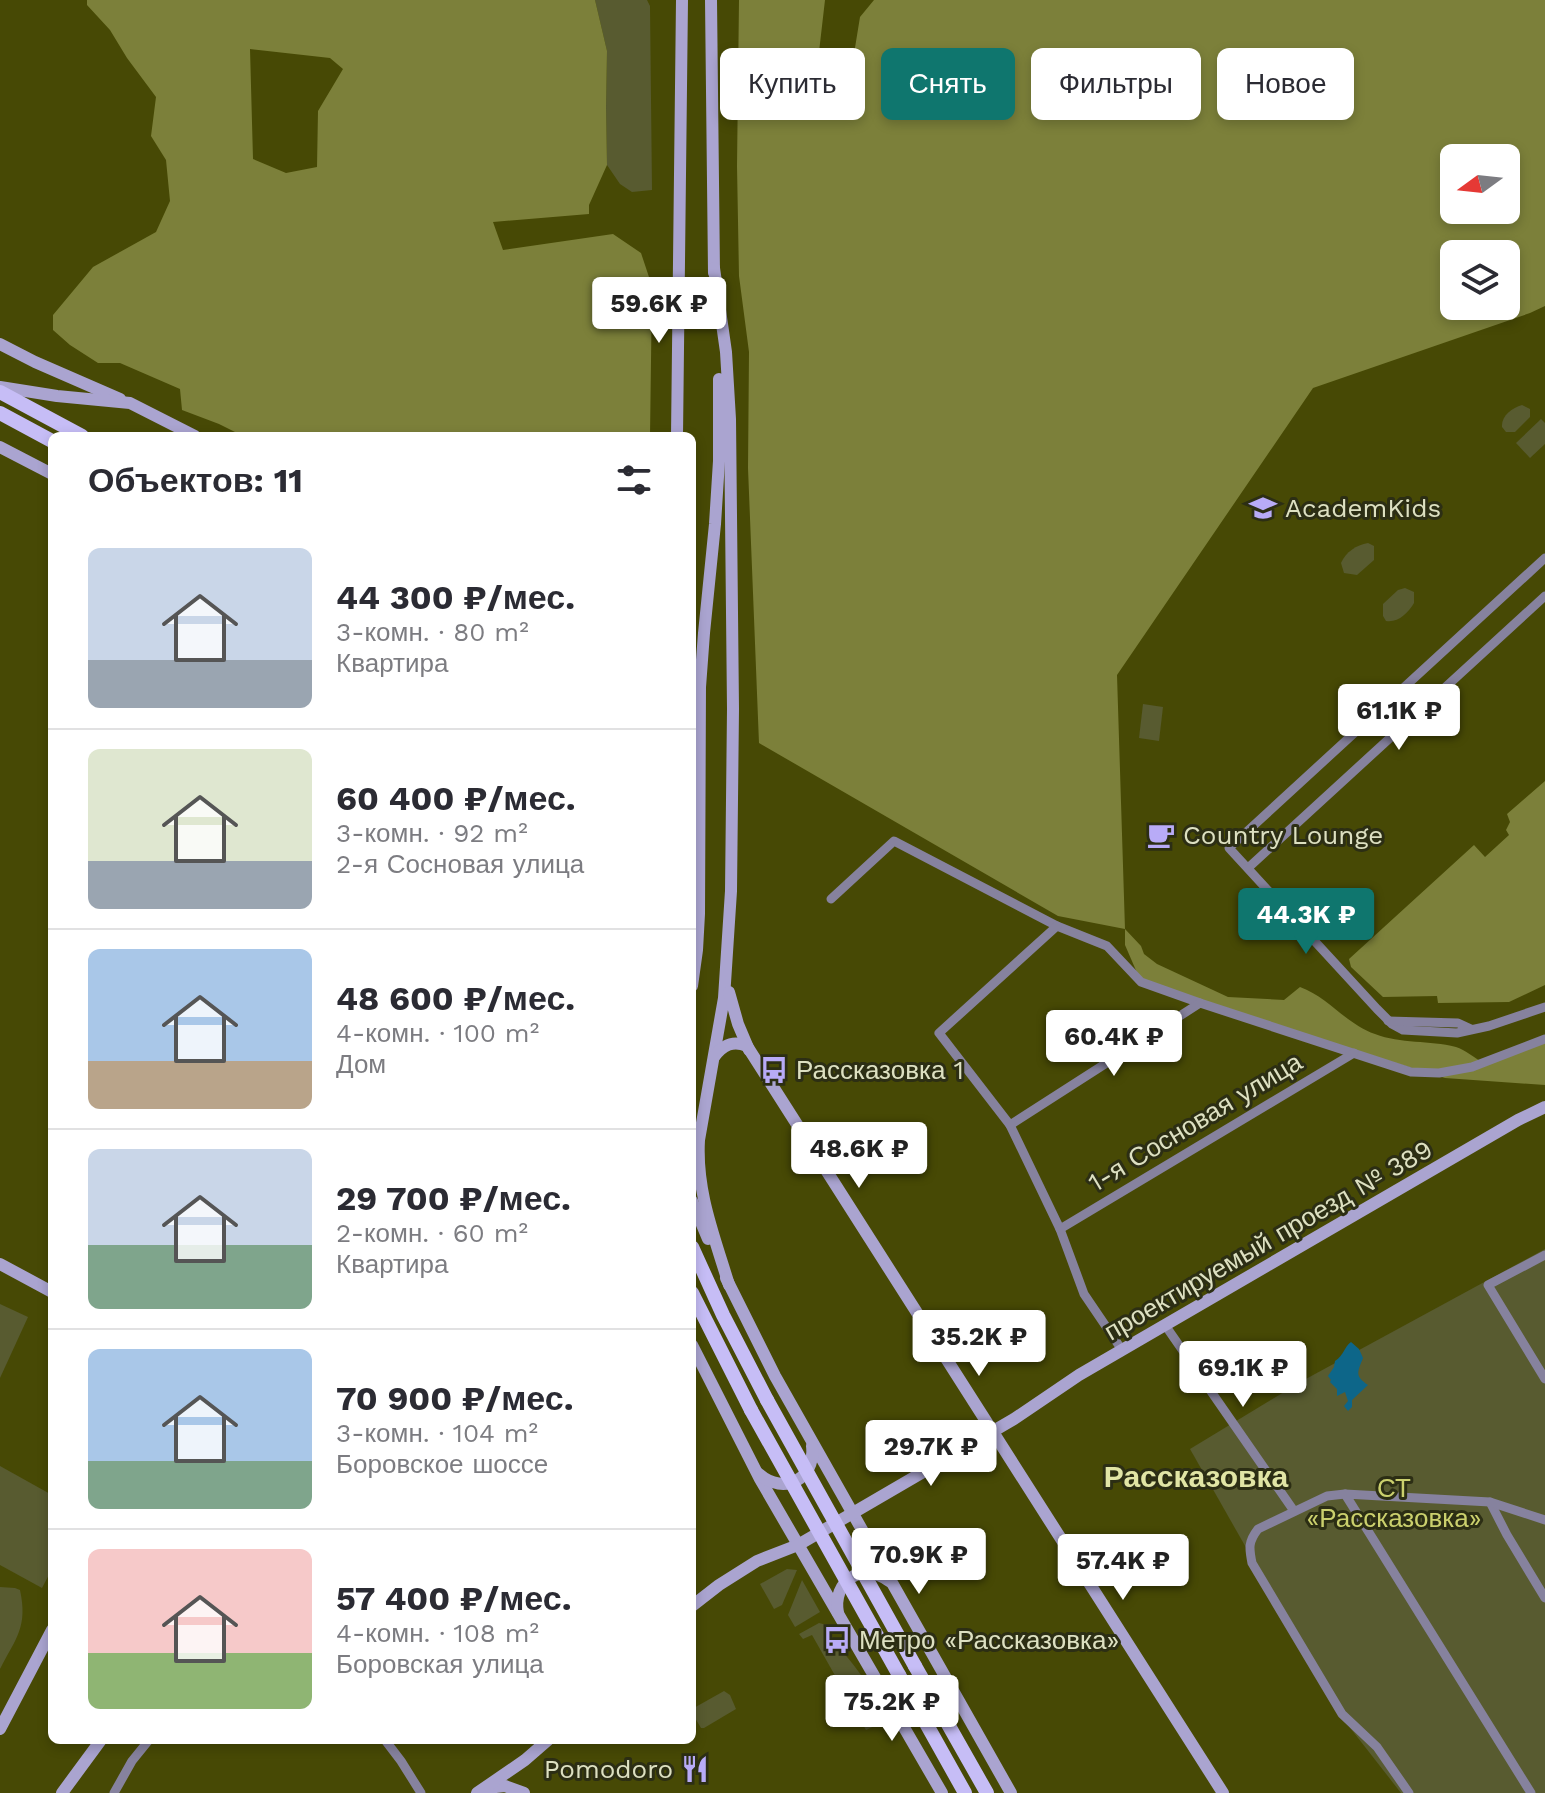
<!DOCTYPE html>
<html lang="ru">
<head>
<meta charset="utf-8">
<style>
  :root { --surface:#fff; --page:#f2f2f3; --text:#2b2b33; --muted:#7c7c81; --line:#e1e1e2; --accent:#0f766e }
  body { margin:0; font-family:"Work Sans",sans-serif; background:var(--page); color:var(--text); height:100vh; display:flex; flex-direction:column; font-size:30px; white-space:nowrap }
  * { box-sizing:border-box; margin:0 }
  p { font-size:26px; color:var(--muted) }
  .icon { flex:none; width:44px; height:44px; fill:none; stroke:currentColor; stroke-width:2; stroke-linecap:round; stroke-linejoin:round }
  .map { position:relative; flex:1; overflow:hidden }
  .side { position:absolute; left:48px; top:432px; width:648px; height:1312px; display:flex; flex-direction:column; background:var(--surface); border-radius:12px; box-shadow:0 4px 12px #0003 }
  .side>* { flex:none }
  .hud { position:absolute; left:720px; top:48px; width:704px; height:72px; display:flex; gap:16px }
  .needle { width:52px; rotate:255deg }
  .buttons { position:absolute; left:1440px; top:144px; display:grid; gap:16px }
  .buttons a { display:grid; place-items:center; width:80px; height:80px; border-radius:12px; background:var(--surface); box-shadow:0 4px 12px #0003; font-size:40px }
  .price { position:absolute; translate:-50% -68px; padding:0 18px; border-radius:8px; background:#fff; color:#222; font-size:26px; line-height:52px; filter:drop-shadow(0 2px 4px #0008) }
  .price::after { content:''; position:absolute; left:50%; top:48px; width:24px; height:18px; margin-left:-12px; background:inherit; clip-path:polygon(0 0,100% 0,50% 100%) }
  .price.on { background:var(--accent); color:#fff }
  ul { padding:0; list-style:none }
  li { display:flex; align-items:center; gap:24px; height:200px; padding:0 40px }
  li+li { border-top:2px solid var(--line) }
  li span { display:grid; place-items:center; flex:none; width:224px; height:160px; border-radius:12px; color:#555 }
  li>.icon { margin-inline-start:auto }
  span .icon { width:96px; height:96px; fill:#fffc; stroke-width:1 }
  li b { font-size:34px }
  h2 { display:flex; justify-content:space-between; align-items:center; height:96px; padding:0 40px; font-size:34px }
  .chip { padding:0 28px; border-radius:12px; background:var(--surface); box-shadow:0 4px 12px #0003; font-size:28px; line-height:72px }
  .chip.on { background:var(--accent); color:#fff }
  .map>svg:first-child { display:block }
  .green { fill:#585b30 }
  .forest { fill:#7c803a; fill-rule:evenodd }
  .water { fill:#0d6689 }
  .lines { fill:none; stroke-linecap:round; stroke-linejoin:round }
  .street { stroke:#86829e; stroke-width:9 }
  .secondary { stroke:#aaa4d0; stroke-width:12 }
  .primary { stroke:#c6bdf6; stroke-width:14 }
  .primary-bridge { stroke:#c6bdf6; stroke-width:14 }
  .labels { text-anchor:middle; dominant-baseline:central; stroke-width:6; stroke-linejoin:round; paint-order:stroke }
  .poi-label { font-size:26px; fill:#dde0c1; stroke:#2c2e14; text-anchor:start }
  .street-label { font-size:26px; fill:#dde0c1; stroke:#2c2e14 }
  .park-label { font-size:26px; fill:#cbd06d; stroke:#2c2e14 }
  .quarter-label { font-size:30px; font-weight:bold; fill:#e1e5a5; stroke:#2c2e14 }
</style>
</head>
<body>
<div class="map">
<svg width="1545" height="1793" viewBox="0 0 1545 1793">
  <rect width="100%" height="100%" fill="#474905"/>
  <g class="green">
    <polygon points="595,0 647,0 650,6 652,190 632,192 620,184 607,165 606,107 607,51"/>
    <path d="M1522,405l8,4v8l-15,15h-9l-4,-5c-1,-11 10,-19 20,-22z"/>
    <polygon points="1541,419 1545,423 1545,444 1530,458 1516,443"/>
    <path d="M1368,543l6,3v14l-17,15 -13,-2 -3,-10c5,-11 15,-18 27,-20z"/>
    <path d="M1405,588l9,4v11c-6,10 -16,20 -28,18l-3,-5v-12l15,-14z"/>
    <polygon points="1143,704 1163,707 1159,741 1139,738"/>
    <polygon points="1545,1249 1545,1793 1401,1793 1344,1720 1190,1449 1304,1380"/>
    <polygon points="0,1304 28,1317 0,1378"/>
    <polygon points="0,1466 52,1495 52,1569 42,1588 0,1565"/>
    <polygon points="787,1569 797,1570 782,1605 774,1609 760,1584"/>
    <polygon points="802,1580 820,1612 795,1627 788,1615"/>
    <path d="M0,1587l15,1 5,2c8,37 -4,48 -20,79z"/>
    <path d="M819,1623l8,2 9,20c7,5 36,43 39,52 2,9 1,18 4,27l-13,6 -54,-95 -9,4 -4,-5z"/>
    <polygon points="724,1691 730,1695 736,1709 704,1728 701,1728 692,1713 692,1709"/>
  </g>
  <g class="forest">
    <path d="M87,0h508l12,51 -1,56 1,58 -18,40v9l-96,8 10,28 110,-16 28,19 11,33 -2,150h-407l-24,-12 -37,-14 -2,-21 -60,-26h-22l-28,-18 -17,-15v-15l40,-48 63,-35 14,-31 -4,-41 -15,-24 5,-39 -29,-39 -17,-28 -23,-25zM250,49l80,9 13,11 -25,42 -1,56 -31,6 -33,-14z"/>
    <path d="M739,0h86l-6,52 34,8 7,-43 14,-17h671v306l-15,7 -217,75 -196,287 8,254 16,17 3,8 13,10 71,33 56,3 16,-13c28,10 46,37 75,47 26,10 54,6 81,13 9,3 19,11 27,16l62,-20v42l-100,-7 -234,-71 -70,-25 -16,-37v-16l-67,-13 -299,-173 -11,-275 1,-116 -10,-76 -2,-110zM1454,158h52v52h-52zM1454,254h52v52h-52z"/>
    <polygon points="1545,781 1545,985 1509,1002 1438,1003 1437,996 1383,997 1351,967 1349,959 1474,845 1485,857 1509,835 1506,830 1510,822 1507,814"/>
  </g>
  <path class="water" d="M1351,1342l8,7 4,9c-6,15 -8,18 5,27l-16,15v7l-4,4 -4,-5 4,-5 -3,-9 -8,4v-7l-7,-7 1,-2 -3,-4 6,-9 1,-6c9,-6 9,-14 16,-19z"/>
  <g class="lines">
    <g class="street">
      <polyline points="1545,558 1229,848 1377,1009 1392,1024 1403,1030 1457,1033 1489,1026 1545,1007"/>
      <polyline points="1248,868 1545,596"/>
      <polyline points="831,899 894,841 1057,926 1107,946 1141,982 1200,1003 1411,1072 1439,1073 1472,1067 1545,1039"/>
      <polyline points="1057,926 939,1033 1010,1125 1060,1229 1084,1294 1122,1350"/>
      <polyline points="1388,1021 1458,1023 1471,1029"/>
      <polyline points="1010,1125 1200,1003"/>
      <polyline points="1060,1229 1354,1053"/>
      <polyline points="1545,1255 1488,1285 1545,1379"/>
      <polyline points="1165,1325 1294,1511"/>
      <polyline points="1345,1494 1531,1793"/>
      <polyline points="1490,1502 1507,1535 1545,1598"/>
      <polyline points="385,1740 401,1761 421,1793"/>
      <polyline points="114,1793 132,1761 149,1740"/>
      <path d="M1409,1793l-32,-46 -35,-33 -90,-151c-3,-15 -4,-21 6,-34l69,-33 18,-2 145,8 55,18"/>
    </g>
    <g class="secondary">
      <polyline points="711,0 714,273"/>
      <path d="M714,268l12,84 4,67 3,290 -2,182 -7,107 -25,142c-3,52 15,95 30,145"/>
      <polyline points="0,344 35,362 120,399"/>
      <polyline points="0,387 57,396 130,403 195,436"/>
      <polyline points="677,436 682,0"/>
      <polyline points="0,447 52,474"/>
      <polyline points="692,986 697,950 699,914 700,687 704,633 715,524 719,461 719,379"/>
      <polyline points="729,992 738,1024 749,1050"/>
      <path d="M714,1057c9,-12 19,-17 33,-11l476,747"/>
      <polyline points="692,1201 708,1239"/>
      <polyline points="0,1264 52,1292"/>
      <polyline points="726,1278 775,1376 1011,1793"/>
      <polyline points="692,1345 760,1479 942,1793"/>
      <path d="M759,1474c25,22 57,5 53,-28"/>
      <polyline points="692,1606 719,1585 757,1561 798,1545 1014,1419 1079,1375 1122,1350 1518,1120 1545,1107"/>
      <path d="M838,1613c-6,-32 24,-52 51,-32"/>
      <polyline points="0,1729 52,1630"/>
      <polyline points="487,1788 505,1786 524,1793"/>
      <polyline points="62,1793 101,1740"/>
      <polyline points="477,1793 525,1760 548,1740"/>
    </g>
    <g class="primary">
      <polyline points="0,392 82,436"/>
      <polyline points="0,413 52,441"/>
      <polyline points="692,1247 723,1315 767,1400"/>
      <polyline points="692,1293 751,1410"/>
      <polyline points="915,1666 987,1793"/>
      <polyline points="899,1675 965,1793"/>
    </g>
    <g class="primary-bridge">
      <polyline points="767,1400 915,1666"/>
      <polyline points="751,1410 899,1675"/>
    </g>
  </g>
  <defs>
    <g id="school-bare" transform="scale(2.16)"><path d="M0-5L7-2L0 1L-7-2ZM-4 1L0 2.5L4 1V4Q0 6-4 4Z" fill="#b8abf7" stroke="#2c2e14" stroke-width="2.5" paint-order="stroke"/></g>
    <g id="cafe-bare" transform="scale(2.16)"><path d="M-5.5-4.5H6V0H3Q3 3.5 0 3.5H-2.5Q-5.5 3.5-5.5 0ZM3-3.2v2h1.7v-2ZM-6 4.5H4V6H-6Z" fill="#b8abf7" stroke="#2c2e14" stroke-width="2.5" paint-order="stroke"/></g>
    <g id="bus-bare" transform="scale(2.16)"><path d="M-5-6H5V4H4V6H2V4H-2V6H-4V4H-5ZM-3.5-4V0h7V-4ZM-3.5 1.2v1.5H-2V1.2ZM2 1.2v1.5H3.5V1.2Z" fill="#b8abf7" stroke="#2c2e14" stroke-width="2.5" paint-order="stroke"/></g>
    <g id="restaurant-bare" transform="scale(2.16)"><path d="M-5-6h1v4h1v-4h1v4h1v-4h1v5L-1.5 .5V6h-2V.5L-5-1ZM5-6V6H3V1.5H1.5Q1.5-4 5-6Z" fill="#b8abf7" stroke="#2c2e14" stroke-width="2.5" paint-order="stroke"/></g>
  </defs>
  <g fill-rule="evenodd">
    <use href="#school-bare" x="1263" y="508"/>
    <use href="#cafe-bare" x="1161" y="835"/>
    <use href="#bus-bare" x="774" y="1070"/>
    <use href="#bus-bare" x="837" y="1640"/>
    <use href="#restaurant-bare" x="695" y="1769"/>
  </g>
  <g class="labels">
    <g class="poi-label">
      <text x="1285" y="508">AcademKids</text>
      <text x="1183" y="835">Country Lounge</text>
      <text x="796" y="1070">Рассказовка 1</text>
      <text x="859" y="1640">Метро «Рассказовка»</text>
      <text x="673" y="1769" text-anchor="end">Pomodoro</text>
    </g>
    <g class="street-label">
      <text transform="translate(1195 1122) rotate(-31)">1-я Сосновая улица</text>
      <text transform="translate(1268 1240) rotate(-30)">проектируемый проезд № 389</text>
    </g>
    <g class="park-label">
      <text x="1394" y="1488">СТ<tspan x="1394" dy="30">«Рассказовка»</tspan></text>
    </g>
    <g class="quarter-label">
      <text x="1196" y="1476">Рассказовка</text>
    </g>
  </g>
</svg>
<div class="buttons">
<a><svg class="needle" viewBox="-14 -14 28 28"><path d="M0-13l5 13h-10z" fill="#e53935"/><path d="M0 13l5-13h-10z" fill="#7c7c81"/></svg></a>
<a><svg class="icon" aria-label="layers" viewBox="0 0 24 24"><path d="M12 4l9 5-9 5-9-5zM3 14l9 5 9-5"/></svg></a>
</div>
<b class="price" style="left:659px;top:345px">59.6K ₽</b>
<b class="price" style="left:1399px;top:752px">61.1K ₽</b>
<b class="price on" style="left:1306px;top:956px">44.3K ₽</b>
<b class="price" style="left:1114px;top:1078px">60.4K ₽</b>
<b class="price" style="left:859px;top:1190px">48.6K ₽</b>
<b class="price" style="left:979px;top:1378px">35.2K ₽</b>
<b class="price" style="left:1243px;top:1409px">69.1K ₽</b>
<b class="price" style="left:931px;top:1488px">29.7K ₽</b>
<b class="price" style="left:919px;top:1596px">70.9K ₽</b>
<b class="price" style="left:1123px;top:1602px">57.4K ₽</b>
<b class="price" style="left:892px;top:1743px">75.2K ₽</b>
<div class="hud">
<a class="chip">Купить</a>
<a class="chip on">Снять</a>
<a class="chip">Фильтры</a>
<a class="chip">Новое</a>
</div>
<section class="side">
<h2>Объектов: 11<svg class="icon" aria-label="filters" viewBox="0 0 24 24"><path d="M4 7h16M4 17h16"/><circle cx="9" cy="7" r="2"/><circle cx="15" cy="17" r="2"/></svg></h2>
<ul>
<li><span style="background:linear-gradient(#c9d6e8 70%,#9aa5b1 0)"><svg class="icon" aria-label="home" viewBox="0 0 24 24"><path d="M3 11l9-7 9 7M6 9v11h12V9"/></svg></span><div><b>44 300 ₽/мес.</b><p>3-комн. · 80 m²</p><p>Квартира</p></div></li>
<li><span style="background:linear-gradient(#dfe7d0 70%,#9aa5b1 0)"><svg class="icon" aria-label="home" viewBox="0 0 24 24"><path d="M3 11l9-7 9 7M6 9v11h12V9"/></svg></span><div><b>60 400 ₽/мес.</b><p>3-комн. · 92 m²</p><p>2-я Сосновая улица</p></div></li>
<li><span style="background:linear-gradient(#a9c7e8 70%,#b9a48a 0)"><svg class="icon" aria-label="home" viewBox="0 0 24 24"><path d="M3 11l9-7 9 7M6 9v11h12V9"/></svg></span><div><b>48 600 ₽/мес.</b><p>4-комн. · 100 m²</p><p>Дом</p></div></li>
<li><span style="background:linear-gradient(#c9d6e8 60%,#7fa58c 0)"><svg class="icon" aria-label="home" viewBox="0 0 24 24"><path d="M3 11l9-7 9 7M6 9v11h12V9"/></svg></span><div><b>29 700 ₽/мес.</b><p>2-комн. · 60 m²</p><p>Квартира</p></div></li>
<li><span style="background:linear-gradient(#a9c7e8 70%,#7fa58c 0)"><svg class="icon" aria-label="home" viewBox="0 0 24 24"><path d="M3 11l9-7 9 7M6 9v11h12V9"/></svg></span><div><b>70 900 ₽/мес.</b><p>3-комн. · 104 m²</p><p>Боровское шоссе</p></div></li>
<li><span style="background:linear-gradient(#f6c9c9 65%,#8fb573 0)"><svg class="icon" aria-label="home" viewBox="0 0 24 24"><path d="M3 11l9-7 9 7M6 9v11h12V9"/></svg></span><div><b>57 400 ₽/мес.</b><p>4-комн. · 108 m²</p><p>Боровская улица</p></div></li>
</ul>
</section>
</div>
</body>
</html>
